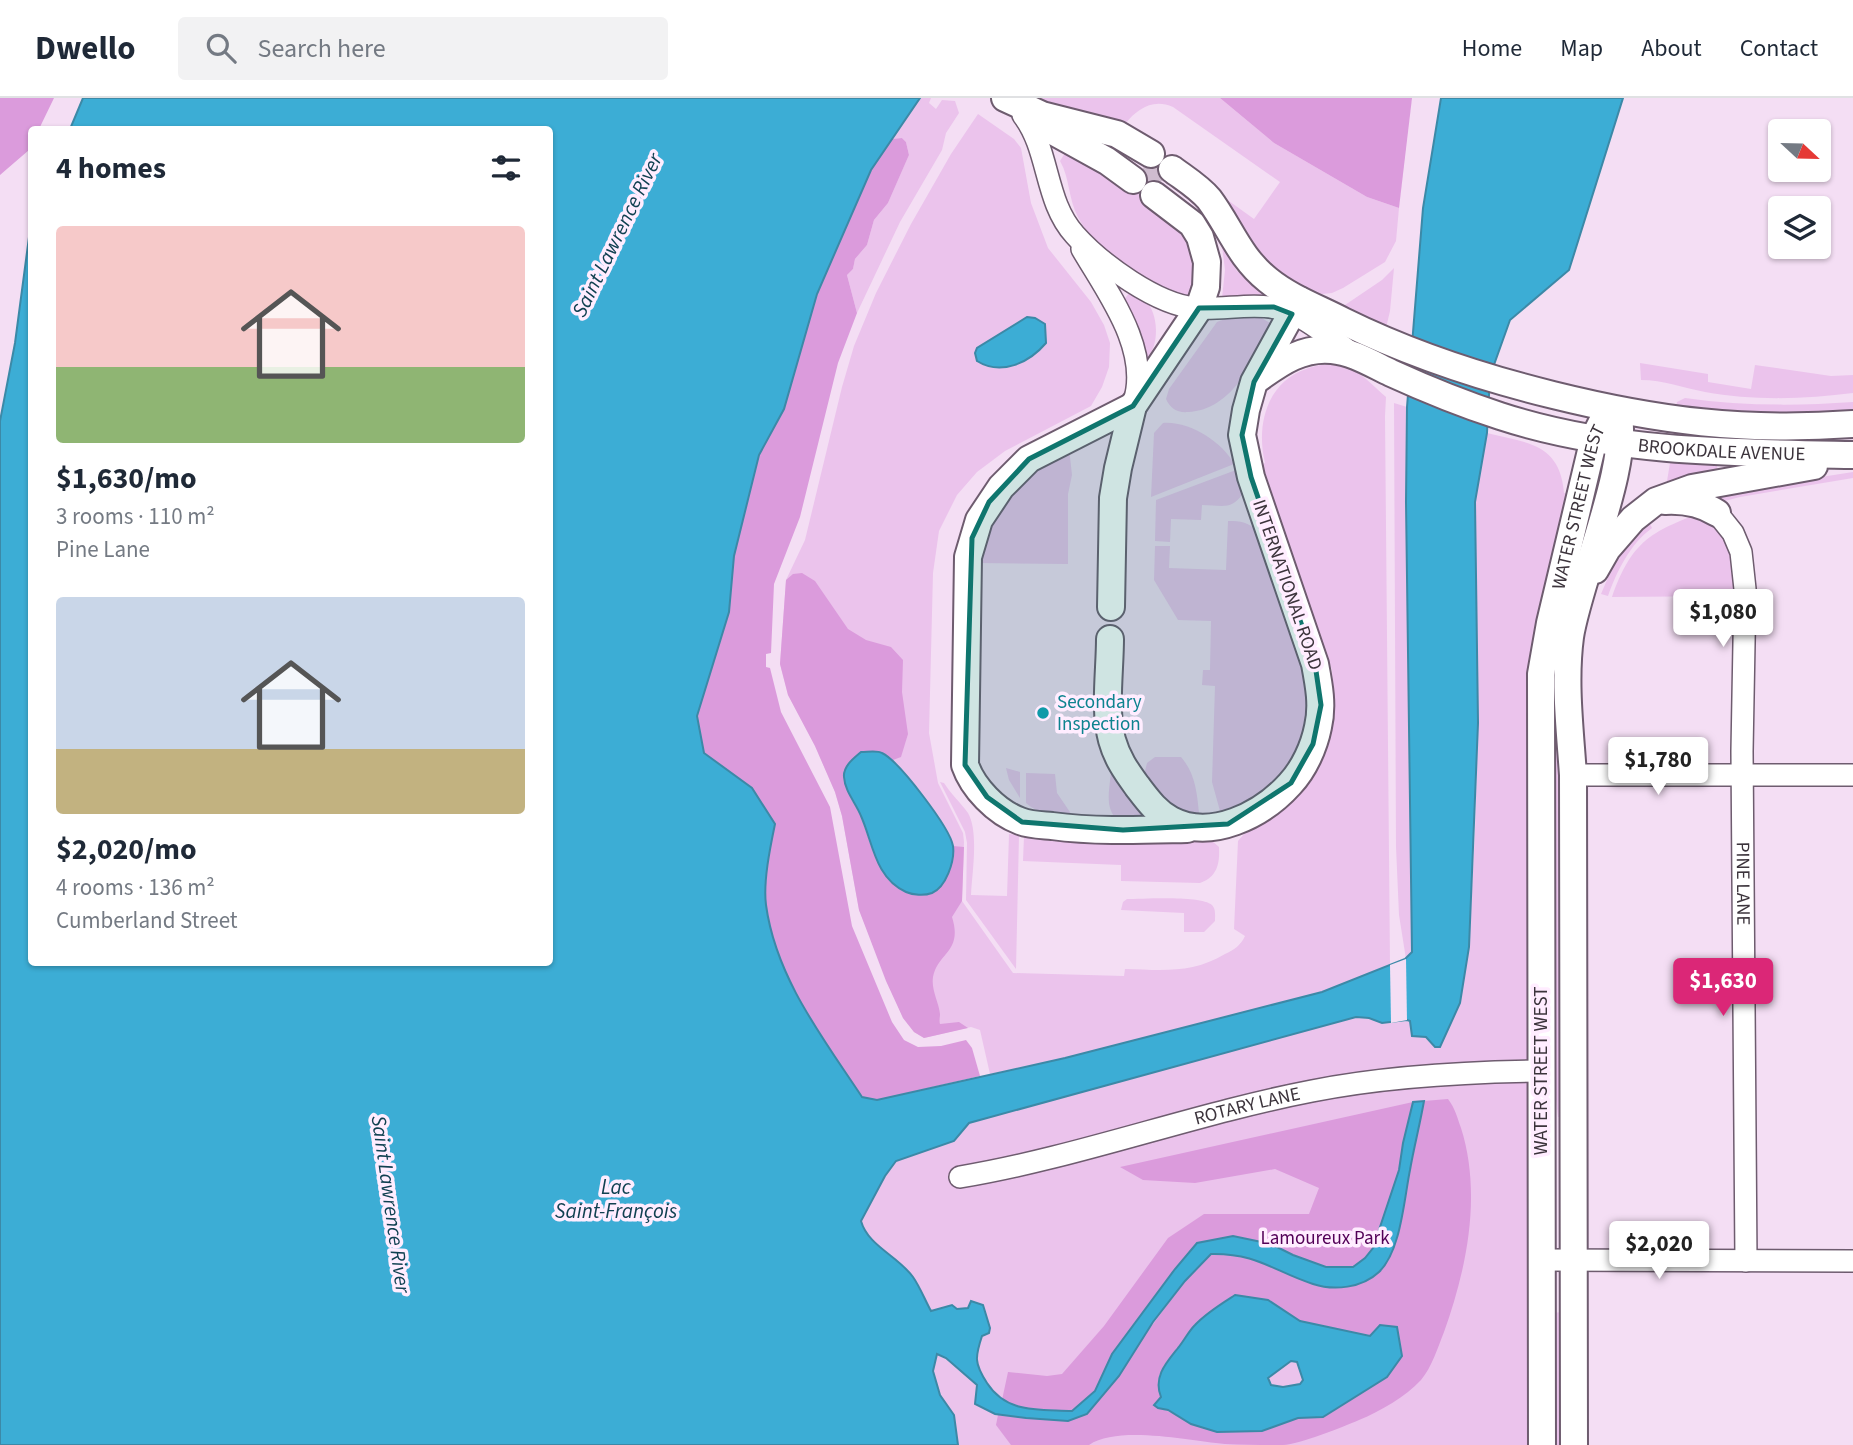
<!DOCTYPE html>
<html lang="en">
<head>
<meta charset="utf-8">
<style>
  :root { --surface:#fff; --page:#f2f2f3; --text:#1f2937; --muted:#747a83; --line:#e0e1e3; --accent:#db2777 }
  body { margin:0; font-family:"Source Sans 3",sans-serif; background:var(--page); color:var(--text); height:100vh; display:flex; flex-direction:column; font-size:26px; white-space:nowrap }
  * { box-sizing:border-box; margin:0 }
  p { font-size:23px; color:var(--muted) }
  .icon { flex:none; width:38px; height:38px; fill:none; stroke:currentColor; stroke-width:2; stroke-linecap:round; stroke-linejoin:round }
  .map { position:relative; flex:1; overflow:hidden }
  .panel { position:absolute; left:28px; top:28px; width:525px; height:840px; display:flex; flex-direction:column; background:var(--surface); border-radius:7px; box-shadow:0 2px 5px #0004 }
  .panel>* { flex:none }
  .needle { width:46px; rotate:112deg }
  .tools { position:absolute; left:1768px; top:21px; display:grid; gap:14px }
  .tools a { display:grid; place-items:center; width:63px; height:63px; border-radius:7px; background:var(--surface); box-shadow:0 2px 5px #0004; font-size:35px }
  .price { position:absolute; translate:-50% -60px; padding:0 16px; border-radius:7px; background:#fff; color:#222; font-size:23px; line-height:46px; filter:drop-shadow(0 2px 4px #0008) }
  .price::after { content:''; position:absolute; left:50%; top:42px; width:21px; height:16px; margin-left:-10px; background:inherit; clip-path:polygon(0 0,100% 0,50% 100%) }
  .price.on { background:var(--accent); color:#fff }
  ul { padding:0; list-style:none }
  li { display:grid; align-content:center; gap:14px; height:371px; padding:0 28px }
  li span { display:grid; place-items:center; height:217px; border-radius:7px; color:#555 }
  li>.icon { margin-inline-start:auto }
  span .icon { width:126px; height:126px; fill:#fffc; stroke-width:1 }
  li b { font-size:30px }
  h2 { display:flex; justify-content:space-between; align-items:center; height:84px; padding:0 28px; font-size:30px }
  header { display:flex; align-items:center; gap:42px; box-sizing:border-box; height:98px; padding:0 35px; background:var(--surface); border-bottom:2px solid var(--line) }
  header strong { font-size:33px }
  nav { display:flex; gap:38px; margin-inline-start:auto; font-size:24px }
  .search { width:490px; height:63px; background:var(--page); display:flex; align-items:center; gap:18px; box-sizing:border-box; padding:0 24px; border-radius:7px; color:var(--muted); font-size:26px }
  .map>svg:first-child { display:block }
  .green { fill:#ebc3ec }
  .forest { fill:#db9bdc; fill-rule:evenodd }
  .water { fill:#3cadd5; stroke:#3c89a7; stroke-width:2; fill-rule:evenodd }
  .pier { fill:#f4def4 }
  .lines { fill:none; stroke-linecap:round; stroke-linejoin:round }
  .major-tunnel { stroke:#cfbccf; stroke-width:26; stroke-dasharray:26 13; stroke-linecap:butt }
  .minor-casing { stroke:#6e5c6f; stroke-width:24 }
  .major-casing { stroke:#6e5c6f; stroke-width:30 }
  .minor { stroke:#fff; stroke-width:21 }
  .major { stroke:#fff; stroke-width:26 }
  .marked { fill:#0f766e; fill-opacity:0.2; stroke:#0f766e; stroke-width:5; stroke-linejoin:round }
  .culture-dot { fill:#0f9aa8; stroke:#ffedff; stroke-width:2.5 }
  .labels { text-anchor:middle; dominant-baseline:central; stroke-width:7; stroke-linejoin:round; paint-order:stroke }
  .street-label { font-size:19px; fill:#3c343c; stroke:#ffedff }
  .culture-label { font-size:19px; fill:#0d838f; stroke:#ffedff; text-anchor:start }
  .park-label { font-size:19px; fill:#530157; stroke:#ffedff }
  .water-label { font-size:21px; font-style:italic; fill:#104051; stroke:#ffedff }
</style>
</head>
<body>
<header>
<strong>Dwello</strong>
<div class="search"><svg class="icon" aria-label="search" viewBox="0 0 24 24"><circle cx="10" cy="10" r="6"/><path d="M15 15l6 6"/></svg>Search here</div>
<nav><a>Home</a><a>Map</a><a>About</a><a>Contact</a></nav>
</header>
<div class="map">
<svg width="1853" height="1347" viewBox="0 0 1853 1347">
  <rect width="100%" height="100%" fill="#f4def4"/>
  <g class="green">
    <polygon points="920,0 931,0 929,5 936,11 942,2 955,3 959,15 946,35 942,52 900,124 857,215 847,177 853,171 855,161 867,147 874,122 888,105 905,66 909,57 906,44 902,40 891,41"/>
    <path d="M1029,0h191l54,45 93,54 32,11 -3,33 -11,21 -42,26 -11,5 -19,2 -48,-31 -57,-78 46,33 26,-37 -107,-75c-20,-9 -36,2 -48,17z"/>
    <path d="M978,16l36,25 7,9 10,55 17,45 43,54 13,23 6,18 -1,24 -7,20 -11,19 -86,45 -28,21 -20,23 -18,36 -6,42 -4,160 9,50 25,50 1,9 -2,59 51,72 111,3 1,-7c37,1 67,5 100,-15 9,-4 16,-9 20,-18l-11,-7 4,-88 6,-7 25,-15 24,-19 17,-18 13,-24 11,-44 -2,-44 -72,-205 5,-2c-9,-37 1,-80 41,-94 11,-4 25,-7 37,-3 18,5 30,20 43,31l-1,19 5,549 -68,27 -257,66 -75,16 -10,-44 -9,-3 -47,11 -10,-6 -11,-14 -44,-108 -17,-94 -7,-24 -20,-46 -27,-51 -8,-31 6,-84 19,-40 37,-153 12,-41 22,-53 35,-69 40,-70z"/>
    <path d="M1067,52c36,22 106,56 122,96 7,17 5,36 0,53 -41,-16 -90,-41 -111,-82 -10,-18 -8,-39 -18,-56z"/>
    <polygon points="1222,148 1237,173 1267,197 1260,200 1222,200 1225,172"/>
    <polygon points="1394,170 1390,213 1385,234 1344,214 1345,207 1382,182"/>
    <path d="M1131,193c4,3 10,6 14,9 14,13 15,47 1,59l-25,-56z"/>
    <path d="M1260,219l10,6 2,4c-19,33 -39,83 -84,85 -11,1 -18,-4 -22,-13l3,-10 48,-67 8,-3z"/>
    <path d="M1640,265l68,11v8l43,7 4,-24 76,11 22,-1v18c-47,6 -100,8 -148,-1 -21,-4 -42,-12 -64,-12z"/>
    <path d="M1685,300c56,8 112,8 168,4v9l-81,3 -96,-7 1,-5z"/>
    <polygon points="1394,305 1407,309 1406,404 1412,854 1406,861 1399,817 1396,749"/>
    <path d="M1163,325c27,-2 59,19 71,41l-83,33 3,-64z"/>
    <path d="M1487,335c40,10 73,10 77,60l9,2 -30,109 -12,841h-573l-4,-30 -14,-20 -7,-24 4,-17 9,4 31,27 -1,-32 6,-18 -11,-34 -3,7 -11,1 -5,-4 -21,6c-6,-11 -11,-24 -18,-34 -15,-21 -45,-31 -52,-56l24,-45 11,-15 58,-20 15,-18 387,-106 35,6 19,-2 50,-18 9,-56 6,-116 3,-108 -3,-221z"/>
    <polygon points="1069,350 1072,377 1068,396 1068,466 978,465 983,438 1017,382"/>
    <polygon points="1671,359 1716,360 1718,375 1666,389"/>
    <path d="M1236,372l7,23c-11,18 -22,12 -41,12l-1,15 -30,-1 -1,23 -15,-1 1,-41z"/>
    <polygon points="1853,374 1853,380 1740,399 1717,405 1707,397"/>
    <path d="M1703,414c28,21 30,51 36,84l-127,1c20,-56 38,-65 91,-85z"/>
    <path d="M1228,423c12,0 22,1 29,11 11,31 21,62 32,92 8,25 19,51 20,78 1,54 -40,95 -89,109l-8,-29 3,-96 -13,-1 1,-15h7l1,-49 -33,-1 -24,-40 1,-34h15l-1,22 57,2z"/>
    <path d="M1644,424l6,2 2,4c-22,16 -35,43 -44,68l-7,-2 17,-40z"/>
    <polygon points="1558,551 1555,593 1562,750 1562,1019 1558,1019 1551,959 1551,594"/>
    <path d="M1155,659h26c14,16 16,35 18,56 -33,-1 -37,-14 -55,-38l3,-12z"/>
    <polygon points="1006,670 1020,674 1020,700 1009,682"/>
    <path d="M1111,673l44,51 -38,-3c-13,-11 -7,-32 -6,-48z"/>
    <path d="M1026,675l29,1 2,19 17,25c-17,-3 -35,-3 -48,-15z"/>
    <path d="M940,684l4,1c7,11 17,20 24,30 11,19 4,60 3,82l36,1 2,-62 10,1 -3,134 -50,-69 1,-57 -2,-11z"/>
    <path d="M1024,738l181,3 6,1 8,7c1,17 -2,30 -19,36l-79,-2v-16l-98,-4z"/>
    <path d="M1127,801c16,0 74,-4 85,6 4,4 3,11 3,16l-11,11h-20v-19l-63,-3 2,-8z"/>
    <polygon points="1563,1214 1564,1347 1552,1347 1551,1215"/>
  </g>
  <g class="forest">
    <polygon points="0,0 54,0 39,31 32,32 29,52 0,77"/>
    <polygon points="1220,0 1412,0 1399,110 1367,99 1274,45"/>
    <path d="M902,40l4,4 3,13 -21,48 -14,17 -7,25 -12,14 -2,10 -6,6 10,38 -19,50 -38,154 -26,67 -3,69 -5,1v13l4,1 11,44 49,95 22,119 40,96 12,18 14,7 23,-1 25,-6 6,8 8,28 -103,24 -15,-2c-39,-60 -86,-120 -96,-193 -3,-23 4,-57 9,-81l-23,-36 -48,-35 -7,-37 32,-104 5,-56 25,-101 25,-46 33,-115 12,-29 42,-95 20,-31z"/>
    <path d="M802,475l13,8 33,48 18,11 25,7 12,13 -1,32 6,42 -7,23 -8,3 -13,-8 -30,45 10,17 12,35 78,19 3,-22 11,1 -2,54 -10,16c11,35 -14,35 -19,60 -2,13 6,26 7,37 0,3 -1,7 0,10l19,-2 9,6 -44,10 -10,-6 -11,-14 -17,-37 -27,-71 -17,-94 -7,-24 -20,-46 -27,-51 -8,-31 6,-84 7,-6z"/>
    <path d="M1448,1001c7,9 9,18 13,29 21,66 6,140 -17,204 -6,15 -12,35 -23,48 -16,17 -40,31 -62,40 -16,7 -59,24 -76,25 -19,0 -39,0 -58,-1 -36,-3 -106,-19 -136,1h-78l-15,-20 2,-10 28,3 61,-5 98,-132 26,-27 20,-1 18,4 66,28 24,3 21,-5 43,-76 21,-106zM1268,1202l32,21 70,15 10,-11 7,52 -64,40 -25,1 -36,13h-23l-65,-17 -20,-9 7,-8c-20,-46 75,-80 107,-97z"/>
    <polygon points="1413,1004 1403,1044 1399,1072 1373,1150 1365,1160 1353,1169 1326,1169 1293,1157 1271,1146 1234,1138 1197,1145 1175,1171 1112,1256 1095,1293 1072,1313 1023,1310 1002,1302 1008,1274 1047,1278 1062,1276 1104,1228 1168,1140 1204,1116 1309,1116 1319,1090 1275,1071 1195,1085 1143,1082 1120,1069"/>
  </g>
  <g class="water">
    <path d="M83,0h837l-49,72 -54,124 -33,115 -25,46 -25,101 -5,56 -32,104 7,37 48,35 23,36c-5,24 -12,58 -9,81 10,73 57,133 96,192l15,3 188,-42 257,-66 83,-33 7,-7 -6,-450 1,-95 16,-199 18,-110h182l-54,172 -59,50 -20,56 -3,57 -12,69 3,221 -9,224 -9,56 -20,44h-5l-9,-10 -14,-1 -2,-15 -3,-1 -25,3 -13,-5 -13,-1 -387,106 -15,18 -58,20 -11,15 -24,45c7,25 37,35 52,56 7,10 12,23 18,34l21,-6 5,4 11,-1 3,-7 12,4 7,23 -1,5 -7,3c-7,21 -8,27 5,47 20,31 52,26 85,28l23,-20 17,-37 63,-85 22,-26 36,-7 38,8 22,11 33,12h27l12,-9 8,-10 26,-78 4,-27 10,-41 11,-1c-4,23 -10,46 -14,69 -6,29 -9,81 -31,102 -17,16 -45,19 -66,12 -40,-13 -56,-31 -102,-30l-26,27 -32,41 -34,54 -32,38 -19,7 -42,-3 -31,-4 -20,-10 2,-19 -31,-27 -9,-4 -4,17 7,24 14,20 4,30h-958v-1024l15,-78 16,-121 1,740h518v-832l-480,-1z"/>
    <path d="M1027,219l8,1 10,6 1,19c-17,20 -45,33 -69,18l-2,-8 2,-5z"/>
    <path d="M861,654c7,0 16,-2 21,1 17,8 68,75 71,93 2,15 -7,41 -21,47 -8,3 -19,2 -26,-1 -31,-14 -33,-49 -45,-76 -5,-13 -16,-24 -17,-39 -1,-11 10,-19 17,-25z"/>
    <path d="M1235,1197l33,5 32,21 70,15 10,-11 17,2 5,29 -15,21 -64,40 -25,1 -36,13 -45,1 -26,-8 -23,-14 -10,-2 -4,-3 7,-8c-8,-20 5,-34 17,-49 6,-7 10,-16 17,-23 11,-12 26,-21 40,-30zM1291,1263l6,1 6,18 -3,4 -17,3 -12,-2 -3,-7z"/>
  </g>
  <polygon class="pier" points="1406,861 1407,922 1391,925 1390,867"/>
  <g class="lines">
    <polyline class="major-tunnel" points="1143,70 1161,84"/>
    <g class="minor-casing">
      <g id="minor">
        <path d="M1023,17c27,35 21,86 52,120 26,29 82,70 121,73 26,2 55,-5 80,0 27,5 55,31 77,46"/>
        <path d="M1082,151c25,43 69,100 52,153"/>
        <path id="s1" d="M1717,415l16,20 8,19 4,37 -3,162 4,510"/>
        <polyline points="1573,677 1853,677"/>
        <path id="s2" d="M960,1079c119,-20 233,-63 352,-86 75,-15 152,-19 228,-20"/>
        <polyline points="1541,1162 1853,1163"/>
      </g>
    </g>
    <g class="major-casing">
      <g id="major">
        <polyline points="1005,0 1042,17 1117,36 1151,56"/>
        <polyline points="1040,26 1107,63 1133,82"/>
        <path d="M1172,71c12,9 27,18 37,30 21,28 30,58 59,81 22,18 50,28 75,41 67,33 137,56 210,74 105,26 192,37 300,29"/>
        <path id="s3" d="M1259,280c22,-16 44,-31 73,-28 21,2 40,14 59,23 35,16 72,31 109,43 113,37 235,37 353,39"/>
        <path d="M1133,308l-104,53 -28,28 -22,33 -11,37 -3,208c8,23 31,47 55,56 10,4 21,4 32,5 45,6 90,4 135,3"/>
        <path d="M1665,403c18,-1 36,2 52,12"/>
        <polyline points="1595,472 1607,451 1633,421 1656,403 1692,390 1814,368"/>
        <polyline points="1111,509 1113,400 1118,370 1133,308 1199,210 1206,189 1207,164 1200,139 1192,126 1154,97"/>
        <path d="M1110,541c0,31 -6,72 2,101 5,18 14,31 25,46 10,13 19,26 34,34 40,21 91,-5 119,-36 14,-15 24,-37 28,-57 5,-21 1,-42 -3,-63l-64,-187 -9,-42 4,-25 8,-28 45,-82"/>
        <path id="s4" d="M1542,1347l-1,-771 9,-51 44,-185 9,-18 14,-10"/>
        <path d="M1574,1347l-1,-670c-3,-45 -9,-93 -3,-138 8,-55 64,-181 47,-227"/>
      </g>
    </g>
    <use href="#minor" class="minor"/>
    <use href="#major" class="major"/>
  </g>
  <path class="marked" d="M1274,209l18,7 -38,68 -12,53 9,42 64,187 6,41 -8,39 -22,39 -63,41 -105,6 -101,-8 -35,-25 -22,-32 7,-227 17,-36 40,-43 104,-53 66,-98z"/>
  <circle class="culture-dot" cx="1043" cy="615" r="7"/>
  <g class="labels">
    <g class="street-label">
      <text stroke="none"><textPath href="#s3" startOffset="486">BROOKDALE AVENUE</textPath></text>
      <text stroke="none"><textPath href="#s4" startOffset="942">WATER STREET WEST</textPath></text>
      <text transform="translate(1287 487) rotate(71)">INTERNATIONAL ROAD</text>
      <text stroke="none"><textPath href="#s1" startOffset="378">PINE LANE</textPath></text>
      <text transform="translate(1541 973) rotate(-90)">WATER STREET WEST</text>
      <text stroke="none"><textPath href="#s2" startOffset="296">ROTARY LANE</textPath></text>
    </g>
    <g class="culture-label">
      <text x="1057" y="604">Secondary<tspan x="1057" dy="22">Inspection</tspan></text>
    </g>
    <g class="park-label">
      <text x="1325" y="1140">Lamoureux Park</text>
    </g>
    <g class="water-label">
      <text transform="translate(617 137) rotate(-64)">Saint Lawrence River</text>
      <text x="616" y="1089">Lac<tspan x="616" dy="24">Saint-François</tspan></text>
      <text transform="translate(391 1106) rotate(82)">Saint Lawrence River</text>
    </g>
  </g>
</svg>
<div class="tools">
<a><svg class="needle" viewBox="-14 -14 28 28"><path d="M0-13l5 13h-10z" fill="#e53935"/><path d="M0 13l5-13h-10z" fill="#747a83"/></svg></a>
<a><svg class="icon" aria-label="layers" viewBox="0 0 24 24"><path d="M12 4l9 5-9 5-9-5zM3 14l9 5 9-5"/></svg></a>
</div>
<b class="price" style="left:1723px;top:551px">$1,080</b>
<b class="price" style="left:1658px;top:699px">$1,780</b>
<b class="price on" style="left:1723px;top:920px">$1,630</b>
<b class="price" style="left:1659px;top:1183px">$2,020</b>
<section class="panel">
<h2>4 homes<svg class="icon" aria-label="filters" viewBox="0 0 24 24"><path d="M4 7h16M4 17h16"/><circle cx="9" cy="7" r="2"/><circle cx="15" cy="17" r="2"/></svg></h2>
<ul>
<li><span style="background:linear-gradient(#f6c9c9 65%,#8fb573 0)"><svg class="icon" aria-label="home" viewBox="0 0 24 24"><path d="M3 11l9-7 9 7M6 9v11h12V9"/></svg></span><div><b>$1,630/mo</b><p>3 rooms · 110 m²</p><p>Pine Lane</p></div></li>
<li><span style="background:linear-gradient(#c9d6e8 70%,#c2b280 0)"><svg class="icon" aria-label="home" viewBox="0 0 24 24"><path d="M3 11l9-7 9 7M6 9v11h12V9"/></svg></span><div><b>$2,020/mo</b><p>4 rooms · 136 m²</p><p>Cumberland Street</p></div></li>
</ul>
</section>
</div>
</body>
</html>
